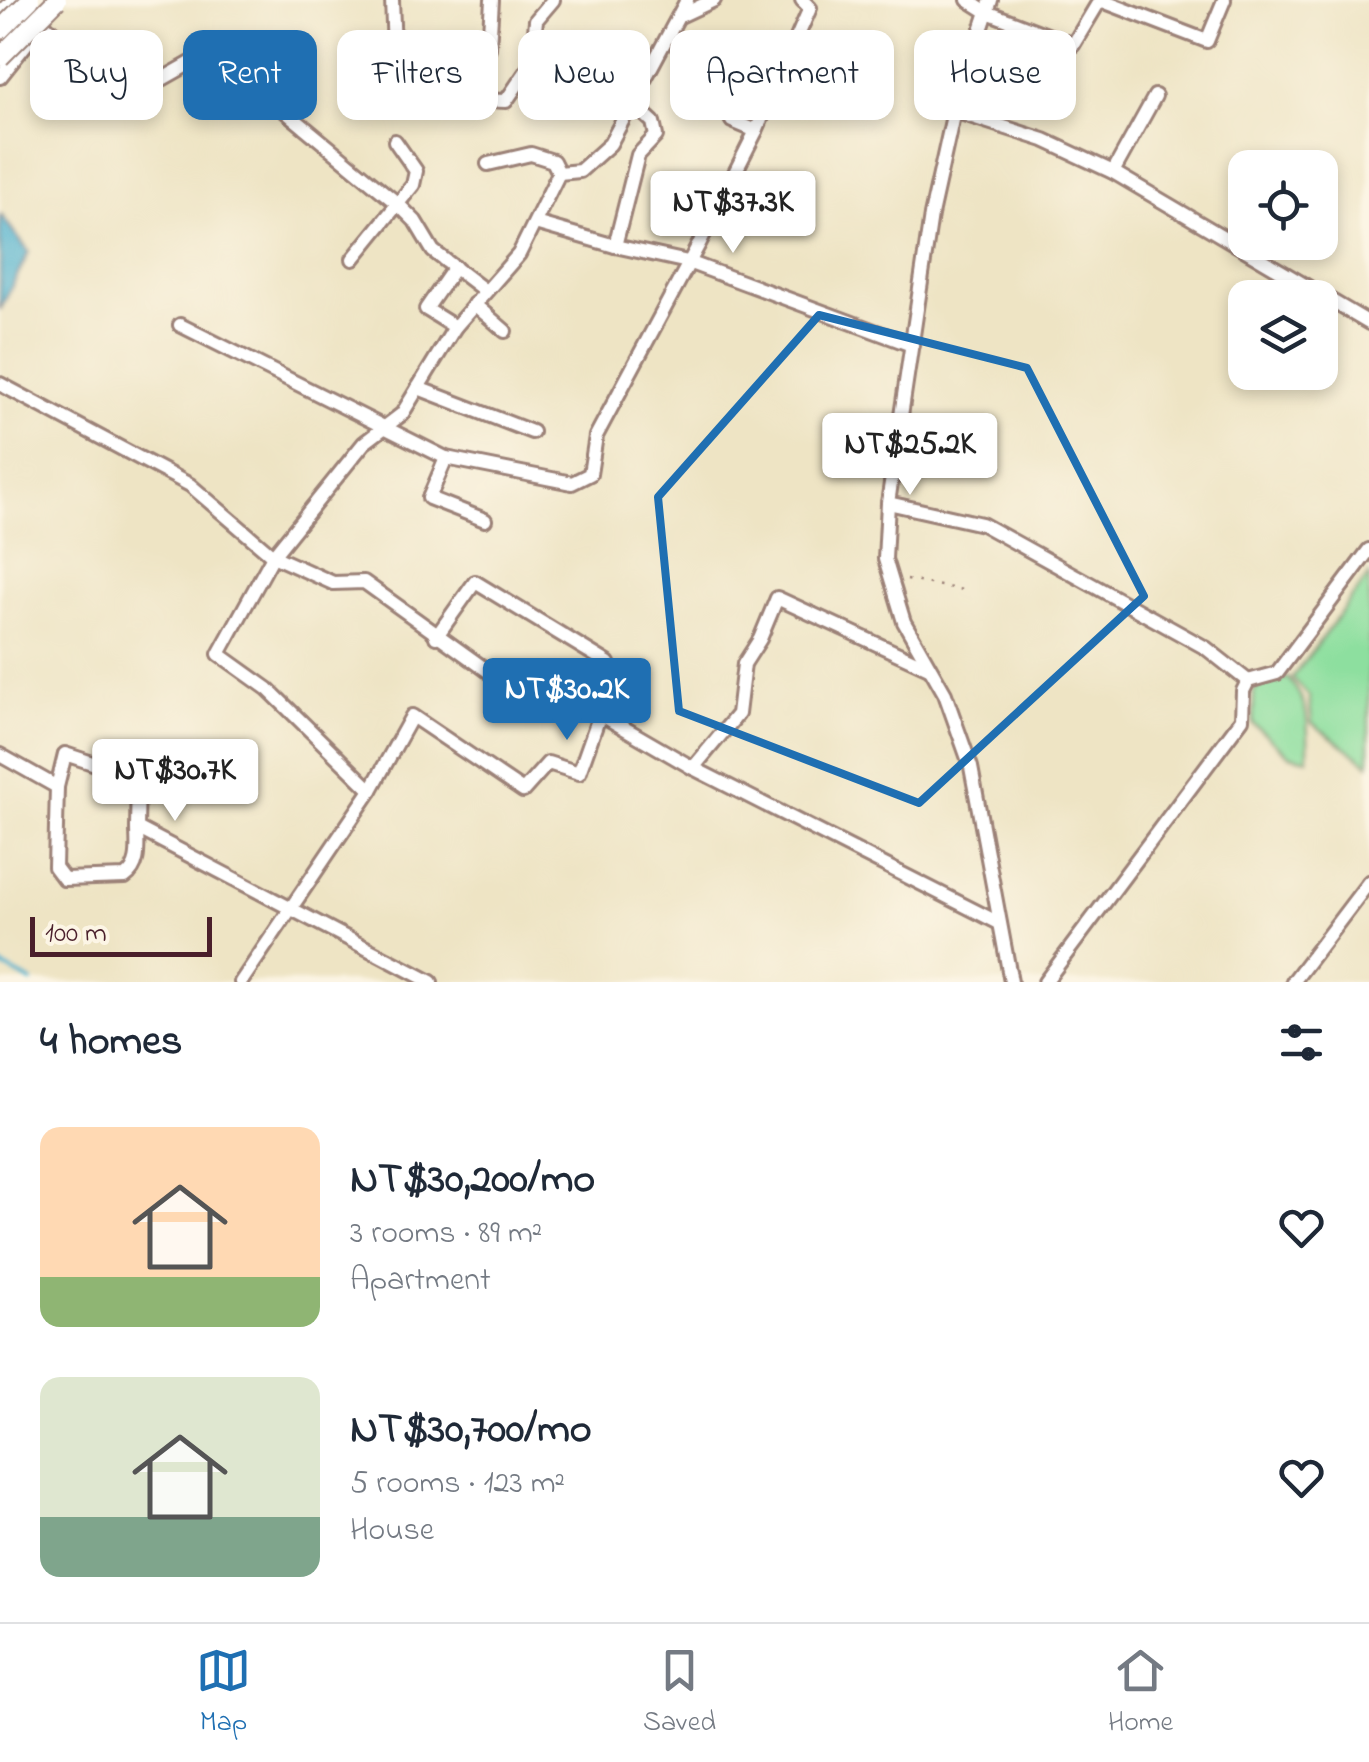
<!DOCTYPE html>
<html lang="en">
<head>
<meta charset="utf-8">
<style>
  :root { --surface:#fff; --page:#f6f6f7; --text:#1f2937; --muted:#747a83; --line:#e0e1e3; --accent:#1f6fb2 }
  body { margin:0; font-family:"Indie Flower",sans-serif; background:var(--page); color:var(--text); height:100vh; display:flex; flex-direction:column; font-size:38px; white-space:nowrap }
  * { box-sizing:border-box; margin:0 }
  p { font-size:32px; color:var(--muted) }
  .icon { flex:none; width:55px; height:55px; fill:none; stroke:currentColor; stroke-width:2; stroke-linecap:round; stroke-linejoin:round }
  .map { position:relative; height:982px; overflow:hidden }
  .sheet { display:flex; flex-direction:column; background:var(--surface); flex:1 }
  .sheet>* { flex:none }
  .guide { position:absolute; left:30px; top:30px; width:1310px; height:90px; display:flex; gap:20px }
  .fabs { position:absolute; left:1228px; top:150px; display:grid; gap:20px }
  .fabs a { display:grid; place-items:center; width:110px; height:110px; border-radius:20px; background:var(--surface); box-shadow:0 5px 15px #0003; font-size:50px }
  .scale { position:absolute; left:30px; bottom:25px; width:182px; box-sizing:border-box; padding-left:10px; border:5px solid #4a1f2b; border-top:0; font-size:28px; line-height:35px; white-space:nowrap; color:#4a1f2b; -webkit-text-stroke:8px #fcf5e5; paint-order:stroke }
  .price { position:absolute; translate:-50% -85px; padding:0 22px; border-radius:10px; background:#fff; color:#222; font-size:32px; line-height:65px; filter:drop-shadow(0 2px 5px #0008) }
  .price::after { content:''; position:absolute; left:50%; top:60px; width:30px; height:22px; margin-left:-15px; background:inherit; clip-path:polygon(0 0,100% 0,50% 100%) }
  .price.selected { background:var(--accent); color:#fff }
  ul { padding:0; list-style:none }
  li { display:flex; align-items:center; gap:30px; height:250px; padding:0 40px }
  li span { display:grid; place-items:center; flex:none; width:280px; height:200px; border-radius:20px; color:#555 }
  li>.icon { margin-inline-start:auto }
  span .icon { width:120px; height:120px; fill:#fffc; stroke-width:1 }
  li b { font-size:42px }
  h2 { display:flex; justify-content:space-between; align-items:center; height:120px; padding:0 40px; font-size:42px }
  .pill { padding:0 35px; border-radius:20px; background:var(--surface); box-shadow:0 5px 15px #0003; font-size:35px; line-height:90px }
  .pill.selected { background:var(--accent); color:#fff }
  .menu { display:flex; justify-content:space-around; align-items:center; height:140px; border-top:2px solid var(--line); background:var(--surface); font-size:28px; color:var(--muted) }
  .menu a { display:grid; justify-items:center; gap:5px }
  .menu .selected { color:var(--accent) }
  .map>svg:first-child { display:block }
  .green { fill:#8ddf9f; stroke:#6c7f65; stroke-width:2.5 }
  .water { fill:#50b1ce; stroke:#4d687c; stroke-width:2.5 }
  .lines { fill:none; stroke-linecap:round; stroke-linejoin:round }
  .stream { stroke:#50b1ce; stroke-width:4 }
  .minor-casing { stroke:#9c8278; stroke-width:18 }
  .path { stroke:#9c8278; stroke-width:2.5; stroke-dasharray:2.5 8; stroke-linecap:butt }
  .minor { stroke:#fff; stroke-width:12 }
  .highway-bridge-casing { stroke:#9c8278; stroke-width:22; stroke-linecap:butt }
  .highway-bridge { stroke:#fff; stroke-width:18 }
  .marked { fill:none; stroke:#1f6fb2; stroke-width:8; stroke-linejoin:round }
</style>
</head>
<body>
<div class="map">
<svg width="1369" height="982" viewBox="0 0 1369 982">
  <rect width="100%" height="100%" fill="#fcf5e5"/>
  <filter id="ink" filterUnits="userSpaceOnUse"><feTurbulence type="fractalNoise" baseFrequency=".01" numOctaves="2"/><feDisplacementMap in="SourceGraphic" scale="20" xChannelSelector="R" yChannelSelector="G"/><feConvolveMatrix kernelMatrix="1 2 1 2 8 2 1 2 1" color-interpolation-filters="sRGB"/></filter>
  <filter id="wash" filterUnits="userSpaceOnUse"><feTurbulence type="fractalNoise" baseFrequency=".0048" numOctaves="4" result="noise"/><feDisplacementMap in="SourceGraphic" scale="40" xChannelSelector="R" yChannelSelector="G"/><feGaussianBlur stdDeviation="2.25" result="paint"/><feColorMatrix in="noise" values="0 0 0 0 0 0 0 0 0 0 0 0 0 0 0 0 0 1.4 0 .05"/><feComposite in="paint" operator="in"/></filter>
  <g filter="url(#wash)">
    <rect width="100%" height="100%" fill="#eee4c4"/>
    <g class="green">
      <polygon points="1369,575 1369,764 1312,723 1309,696 1292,678"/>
      <path d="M1288,678c23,27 20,47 20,81l-19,-4 -36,-31 1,-34 11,-9z"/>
    </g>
    <polygon class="water" points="1,215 29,252 0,310 0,218"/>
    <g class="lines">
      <polyline class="stream" points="0,965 32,982"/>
    </g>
  </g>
  <g filter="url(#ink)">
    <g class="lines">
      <g class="minor-casing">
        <g id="minor">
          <path d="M392,0l2,49 32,-12 5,3 11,25c34,12 19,36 64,36l26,-38 4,-43 17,-20"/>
          <polyline points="968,0 987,12 1073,45 1100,0 1207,41 1224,0"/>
          <polyline points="991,0 954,111 931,215 888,503 885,559 904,622 945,694 971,767 1011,982"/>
          <polyline points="12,1 43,23 76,54 80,105 134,114 150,86 212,51 399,205 415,221 433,251 484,290"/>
          <polyline points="0,14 13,0"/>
          <polyline points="682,15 714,0"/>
          <polyline points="457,70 472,70 489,48 492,0"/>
          <polyline points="0,77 39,28"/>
          <polyline points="379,102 375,72 394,49"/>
          <polyline points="726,109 732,121 756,131"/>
          <polyline points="954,111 1044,140 1113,172 1369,323"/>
          <polyline points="488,164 531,154 553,161 559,173"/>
          <polyline points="1113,172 1155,96"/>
          <polyline points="535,223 615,246 688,262 912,345"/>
          <polyline points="615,246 638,155 656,136 653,122 630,101"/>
          <polyline points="353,259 413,185 416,171 395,141"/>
          <polyline points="455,267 426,309 455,327"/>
          <polyline points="474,304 505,331"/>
          <polyline points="180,325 446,458 572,483 590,474 596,436 699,244 756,131 810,8 802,0"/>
          <polyline points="0,384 190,485 273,556 333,583 364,582 517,692 552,689 575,675 600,682 600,714"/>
          <polyline points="418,388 532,432"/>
          <polyline points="446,458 429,498 485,520"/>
          <polyline points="888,503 982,524 1206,648 1248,681"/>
          <polyline points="436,637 475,582 608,663 600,682"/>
          <path d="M0,755l57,32 -2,80 9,12 61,-2c16,-11 12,-32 12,-49l294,154"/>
          <polyline points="693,768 738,714 744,664 760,639 777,598 929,668"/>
          <polyline points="57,787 65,754 138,778 137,828"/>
          <polyline points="371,790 268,689 219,654 273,556 364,443 402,414 455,327 519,254 559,173 580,171 610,144 687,0"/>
          <polyline points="241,982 371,790 412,716 523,791 548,763 579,773 600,714 693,768 999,923"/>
          <polyline points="1045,982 1242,719 1243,691 1248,681 1277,673 1369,550"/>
          <polyline points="1293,982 1369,882"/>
        </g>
      </g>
      <polyline class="path" points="907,580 963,590"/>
      <use href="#minor" class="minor"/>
      <g class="highway-bridge-casing">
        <g id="highway-bridge">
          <polyline points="0,30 30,0"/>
          <polyline points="0,57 57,0"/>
        </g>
      </g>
      <use href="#highway-bridge" class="highway-bridge"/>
    </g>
  </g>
  <path class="marked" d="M819,315l208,53 117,228 -225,207 -240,-92 -21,-214z"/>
</svg>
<div class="fabs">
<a><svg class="icon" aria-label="locate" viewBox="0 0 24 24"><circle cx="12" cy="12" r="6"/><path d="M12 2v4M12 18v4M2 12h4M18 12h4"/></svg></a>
<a><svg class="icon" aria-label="layers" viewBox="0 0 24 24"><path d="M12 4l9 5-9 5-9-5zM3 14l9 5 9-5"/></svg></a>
</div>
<div class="scale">100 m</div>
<b class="price" style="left:733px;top:256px">NT$37.3K</b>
<b class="price" style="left:910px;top:498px">NT$25.2K</b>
<b class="price selected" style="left:567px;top:743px">NT$30.2K</b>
<b class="price" style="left:175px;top:824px">NT$30.7K</b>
<div class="guide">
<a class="pill">Buy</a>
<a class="pill selected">Rent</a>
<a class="pill">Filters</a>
<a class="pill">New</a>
<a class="pill">Apartment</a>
<a class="pill">House</a>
</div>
</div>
<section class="sheet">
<h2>4 homes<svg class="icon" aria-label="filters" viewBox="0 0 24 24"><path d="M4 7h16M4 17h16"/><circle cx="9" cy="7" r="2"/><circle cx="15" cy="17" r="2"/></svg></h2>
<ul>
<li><span style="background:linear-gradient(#ffd9b3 75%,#8fb573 0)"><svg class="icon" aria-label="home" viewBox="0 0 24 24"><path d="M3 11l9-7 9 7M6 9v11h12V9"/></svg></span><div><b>NT$30,200/mo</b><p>3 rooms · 89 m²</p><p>Apartment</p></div><svg class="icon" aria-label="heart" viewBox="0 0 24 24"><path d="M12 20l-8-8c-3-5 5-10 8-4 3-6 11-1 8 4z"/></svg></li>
<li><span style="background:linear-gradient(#dfe7d0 70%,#7fa58c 0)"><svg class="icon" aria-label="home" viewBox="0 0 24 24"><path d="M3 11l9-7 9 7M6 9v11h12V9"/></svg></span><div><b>NT$30,700/mo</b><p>5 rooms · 123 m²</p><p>House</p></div><svg class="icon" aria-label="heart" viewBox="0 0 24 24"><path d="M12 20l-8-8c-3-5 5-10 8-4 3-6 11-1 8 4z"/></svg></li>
</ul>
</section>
<nav class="menu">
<a class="selected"><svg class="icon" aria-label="map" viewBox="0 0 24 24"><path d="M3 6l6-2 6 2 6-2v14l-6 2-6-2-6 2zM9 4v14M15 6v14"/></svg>Map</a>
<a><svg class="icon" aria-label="saved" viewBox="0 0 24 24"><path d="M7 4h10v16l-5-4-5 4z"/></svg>Saved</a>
<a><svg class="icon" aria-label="home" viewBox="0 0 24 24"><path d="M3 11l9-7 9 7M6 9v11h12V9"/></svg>Home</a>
</nav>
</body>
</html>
